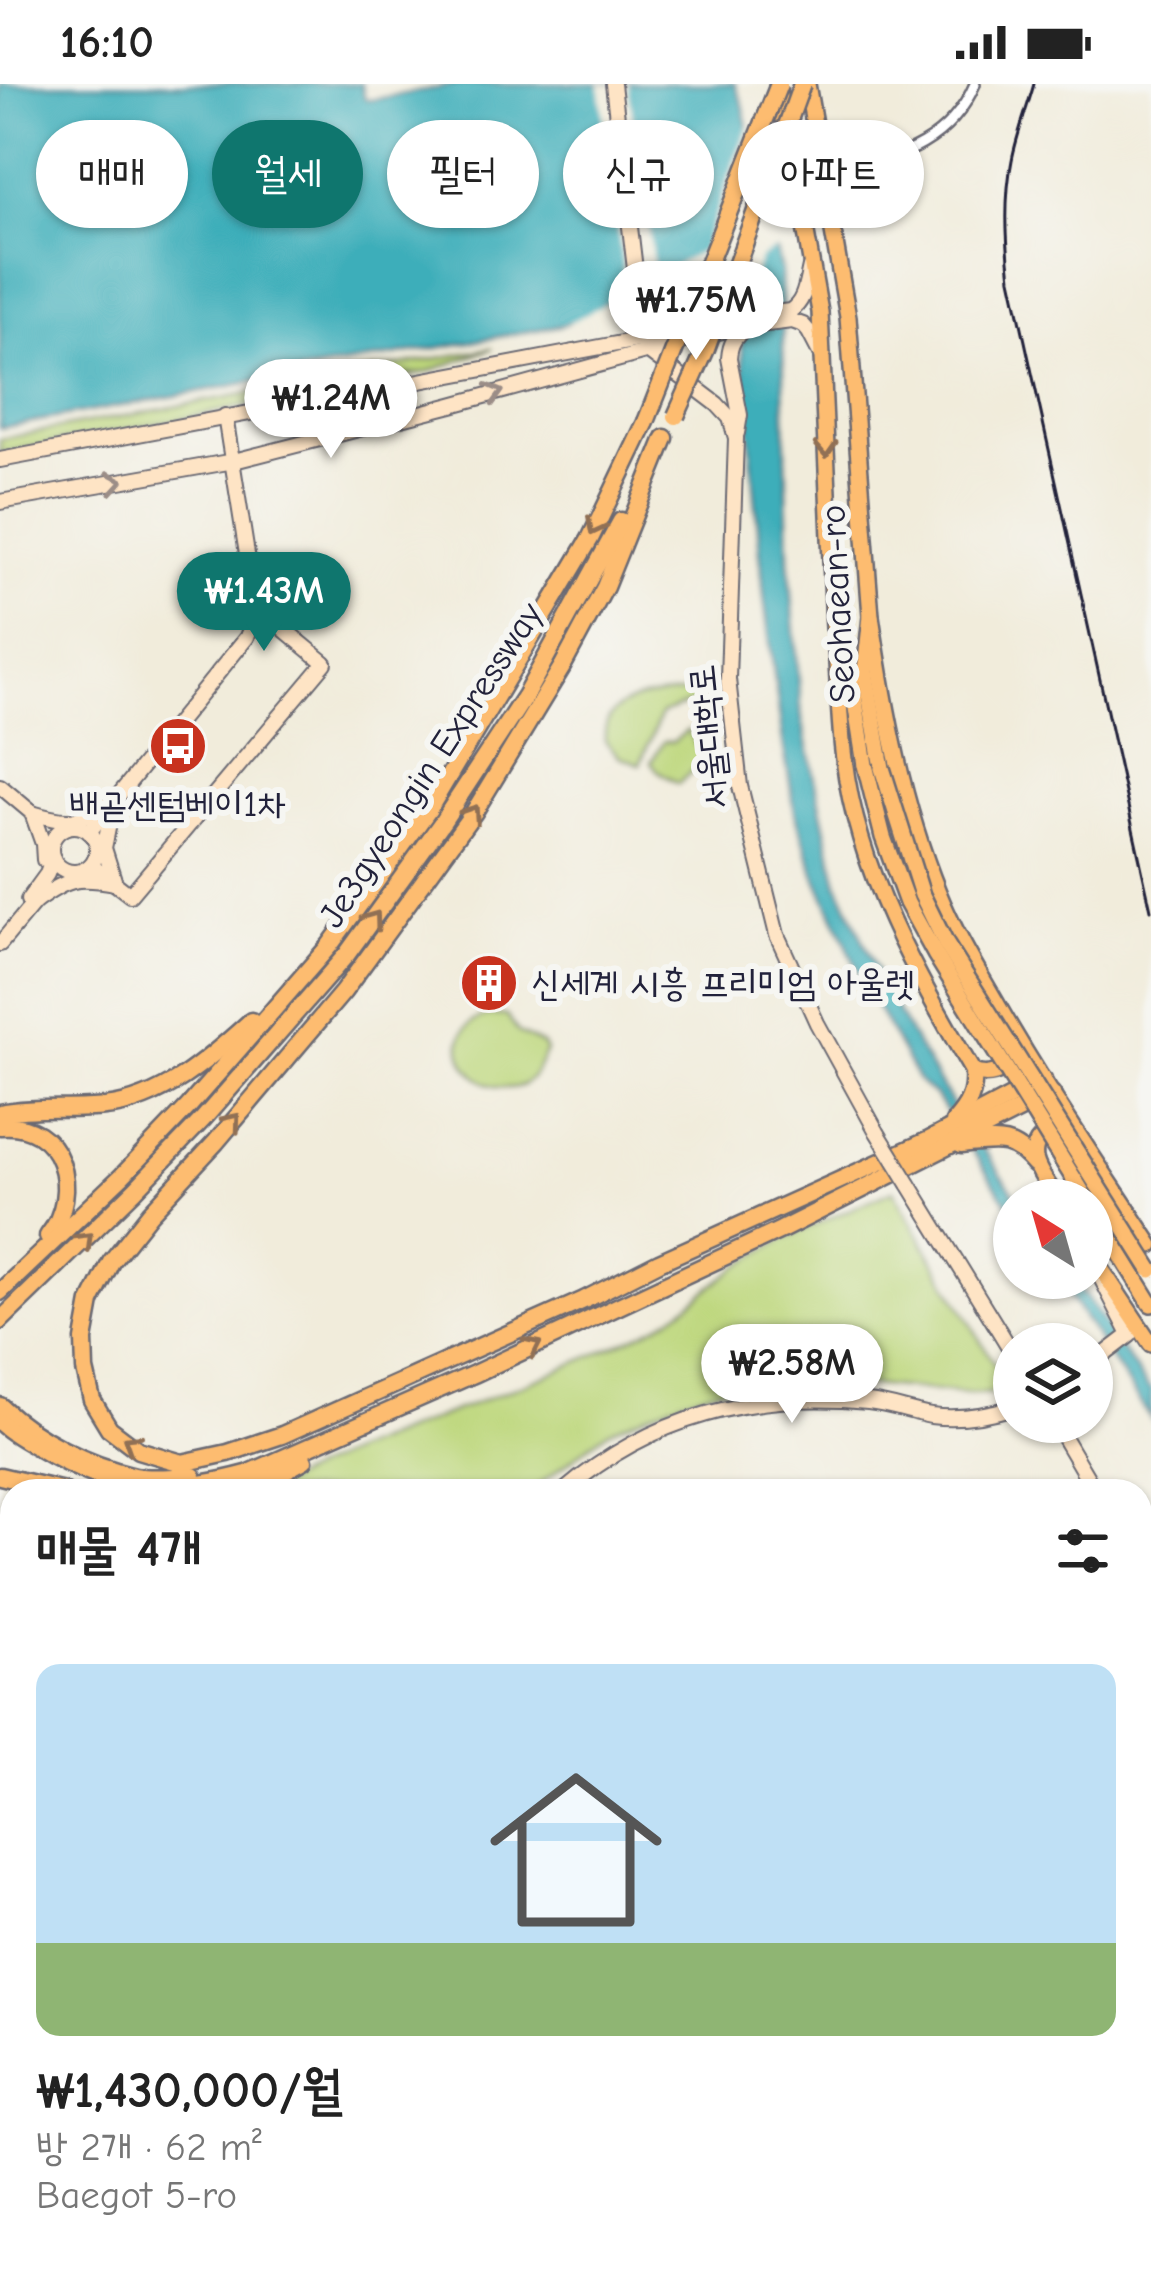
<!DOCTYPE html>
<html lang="ko">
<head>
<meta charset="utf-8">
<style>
  :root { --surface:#fff; --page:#f2f2f2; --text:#222; --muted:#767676; --line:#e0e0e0; --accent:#0f766e }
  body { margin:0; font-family:"Comic Neue","Poor Story",sans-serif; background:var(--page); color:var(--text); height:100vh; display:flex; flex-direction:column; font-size:45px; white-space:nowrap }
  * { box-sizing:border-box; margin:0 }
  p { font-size:39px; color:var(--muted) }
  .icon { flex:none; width:66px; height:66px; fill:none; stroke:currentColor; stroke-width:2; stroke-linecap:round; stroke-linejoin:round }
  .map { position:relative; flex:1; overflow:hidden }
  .drawer { position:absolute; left:0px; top:1395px; width:1152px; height:807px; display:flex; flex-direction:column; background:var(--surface); border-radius:36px 36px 0 0; box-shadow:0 3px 9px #0004 }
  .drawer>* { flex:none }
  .guide { position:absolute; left:36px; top:36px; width:1080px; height:108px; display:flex; gap:24px }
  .needle { width:78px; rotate:323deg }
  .fabs { position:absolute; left:993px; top:1095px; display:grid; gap:24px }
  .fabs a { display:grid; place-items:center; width:120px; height:120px; border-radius:50%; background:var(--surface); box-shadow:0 3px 9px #0004; font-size:60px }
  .price { position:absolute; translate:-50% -102px; padding:0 27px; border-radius:42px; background:#fff; color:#222; font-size:39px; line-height:78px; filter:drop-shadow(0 3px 6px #0008) }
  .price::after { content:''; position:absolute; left:50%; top:72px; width:36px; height:27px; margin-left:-18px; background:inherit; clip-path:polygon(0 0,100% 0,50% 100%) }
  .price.on { background:var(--accent); color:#fff }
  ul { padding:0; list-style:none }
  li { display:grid; align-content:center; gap:24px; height:636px; padding:0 36px }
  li+li { border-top:3px solid var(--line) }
  li span { display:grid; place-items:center; height:372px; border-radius:24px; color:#555 }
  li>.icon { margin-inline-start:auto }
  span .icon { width:216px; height:216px; fill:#fffc; stroke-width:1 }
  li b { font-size:51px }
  h2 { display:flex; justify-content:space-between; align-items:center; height:144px; padding:0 36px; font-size:51px }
  .tag { padding:0 42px; border-radius:54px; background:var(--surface); box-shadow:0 3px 9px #0004; font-size:42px; line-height:108px }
  .tag.on { background:var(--accent); color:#fff }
  .status { display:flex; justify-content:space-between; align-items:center; height:84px; padding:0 60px; background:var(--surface); direction:ltr }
  .status svg { height:33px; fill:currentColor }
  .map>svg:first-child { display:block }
  .green { fill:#bdd77c; stroke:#707c5c; stroke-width:3 }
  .water { fill:#3eaeba; stroke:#30687a; stroke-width:3 }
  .pier { fill:#f1ecdb }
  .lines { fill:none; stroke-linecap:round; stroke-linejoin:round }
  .street-casing { stroke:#6a6973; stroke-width:14 }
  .secondary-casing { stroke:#6a6973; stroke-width:18 }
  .primary-casing { stroke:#6a6973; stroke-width:20 }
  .highway-casing { stroke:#6a6973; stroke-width:21 }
  .street { stroke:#fff; stroke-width:9 }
  .secondary { stroke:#fee4c5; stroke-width:14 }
  .primary { stroke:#fdbc6f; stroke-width:15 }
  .highway { stroke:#fdbc6f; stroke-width:16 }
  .rail { stroke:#22223b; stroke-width:3 }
  .secondary-bridge-casing { stroke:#6a6973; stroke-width:18; stroke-linecap:butt }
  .primary-bridge-casing { stroke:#6a6973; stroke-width:20; stroke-linecap:butt }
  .highway-bridge-casing { stroke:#6a6973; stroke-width:21; stroke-linecap:butt }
  .secondary-bridge { stroke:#fee4c5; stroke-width:14 }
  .primary-bridge { stroke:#fdbc6f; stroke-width:15 }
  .highway-bridge { stroke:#fdbc6f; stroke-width:16 }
  .oneway { stroke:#9b8d87 }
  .oneway2 { stroke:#906f55 }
  .labels { text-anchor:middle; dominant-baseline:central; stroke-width:12; stroke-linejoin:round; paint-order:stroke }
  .street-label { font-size:36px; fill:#22223b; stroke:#f6f6f2 }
  .poi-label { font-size:36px; fill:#22223b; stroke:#f6f6f2 }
</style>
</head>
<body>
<div class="status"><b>16:10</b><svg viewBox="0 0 49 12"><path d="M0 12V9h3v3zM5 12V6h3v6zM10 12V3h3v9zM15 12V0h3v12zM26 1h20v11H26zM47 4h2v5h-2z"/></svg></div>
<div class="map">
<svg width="1151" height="2200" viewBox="0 0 1151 2200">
  <rect width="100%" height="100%" fill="#f6f6f2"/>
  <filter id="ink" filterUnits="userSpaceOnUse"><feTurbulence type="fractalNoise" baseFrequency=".00833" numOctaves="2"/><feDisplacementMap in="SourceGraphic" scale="24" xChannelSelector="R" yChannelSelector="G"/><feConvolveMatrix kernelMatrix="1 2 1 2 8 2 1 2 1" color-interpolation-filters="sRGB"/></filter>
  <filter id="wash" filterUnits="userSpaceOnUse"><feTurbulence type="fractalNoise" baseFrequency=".004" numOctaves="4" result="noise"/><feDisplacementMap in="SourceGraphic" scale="48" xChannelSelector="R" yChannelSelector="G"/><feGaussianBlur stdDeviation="2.7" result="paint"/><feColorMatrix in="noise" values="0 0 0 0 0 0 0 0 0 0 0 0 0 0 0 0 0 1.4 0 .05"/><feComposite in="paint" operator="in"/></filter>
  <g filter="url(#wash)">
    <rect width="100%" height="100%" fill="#f1ecdb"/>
    <g class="green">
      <polygon points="493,264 427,288 0,369 0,355"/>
      <path d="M704,607l1,7 -44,16 -21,50 -21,-8 -14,-15c-5,-51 64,-45 99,-50z"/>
      <polygon points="688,646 704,676 678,700 657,686 651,678 664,657 673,658"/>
      <path d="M500,931l7,1 12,17 24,12 3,6c-5,9 -11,26 -20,32 -5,4 -13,5 -19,5 -52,-2 -68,-73 -7,-73z"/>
      <path d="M893,1106l113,194 -2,9 -36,1 -132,-12 -112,5 -39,11 -77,33 -77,60h-263c125,-63 262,-102 388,-165 34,-18 63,-49 97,-69 44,-27 93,-45 140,-67z"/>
    </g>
    <g class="water">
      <polygon points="0,0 361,0 365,15 370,16 460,0 735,0 743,20 781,188 789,474 802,635 838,800 880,894 906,943 950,1017 1019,1116 1014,1116 1014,1129 936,1013 918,997 863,898 815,790 795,728 783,659 764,513 737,209 679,216 669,222 660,220 649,202 623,230 0,344"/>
      <polygon points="1057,1194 1073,1194 1151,1308 1151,1335"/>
    </g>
    <polygon class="pier" points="599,0 628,0 655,192 702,167 752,33 781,162 761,173 734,240 732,215 680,224 682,214 660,226 648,220 645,207 638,206 636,225 630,233 551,249 626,208"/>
  </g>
  <g filter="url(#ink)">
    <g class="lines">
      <g class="street-casing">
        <g id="street">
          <path d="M824,94c63,-19 122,-26 151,-94"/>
          <polyline points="0,1630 12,1630"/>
        </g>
      </g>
      <g class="secondary-casing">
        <g id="secondary">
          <polyline points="613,0 644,261"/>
          <path d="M743,233l47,-6c15,-9 16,-28 20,-44"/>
          <polyline points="646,266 717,320 730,334 736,354 728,595 740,702 777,851 817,939 877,1048"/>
          <path d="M737,349l3,-18 -11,-57c1,-16 7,-22 18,-32"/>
          <polyline points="0,376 643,255 721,237"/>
          <polyline points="0,418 234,377 452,321 733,244 792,237 803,241 809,248 822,273"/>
          <polyline points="0,702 37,733"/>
          <path d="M32,729c33,10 44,11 74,-8"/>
          <polyline points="32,729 43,760 44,776"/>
          <circle cx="74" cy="765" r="23"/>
          <polyline points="89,748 247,553 256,527 225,332"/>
          <polyline points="91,781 130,811 325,579 279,541 256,527"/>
          <polyline points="28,816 47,790 53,774"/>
          <path d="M35,818c32,-23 41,-26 80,-19l-11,-35 8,-39"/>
          <polyline points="0,860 39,813"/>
          <polyline points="909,1100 1014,1271"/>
          <polyline points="1092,1280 1130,1251 1097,1186"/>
          <polyline points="1027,1338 1042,1343 1056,1338"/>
          <polyline points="1055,1339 1095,1407"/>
          <path d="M564,1407c88,-75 189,-100 304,-89 21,2 42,10 63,14 28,4 56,-1 83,-9"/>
          <polyline points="1140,1485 1151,1506"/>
          <polyline points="1140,1795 1151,1795"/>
          <polyline points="0,1800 12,1800"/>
          <polyline points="1140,1963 1151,1962"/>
          <polyline points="301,2190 301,2200"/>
          <polyline points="892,2200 892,2190"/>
        </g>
      </g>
      <g class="primary-casing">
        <g id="primary">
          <polyline points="807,0 848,233 871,532 865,587 882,684"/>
          <polyline points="777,3 793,76 820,228 834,544 851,592 865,681"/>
          <path d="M871,532c14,94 31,187 67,276 16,40 38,76 60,114 47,82 101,160 153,239"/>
          <path d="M836,565c3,37 3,74 8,110 14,115 72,215 129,313 21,8 44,-6 46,-28"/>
          <path d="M1055,1046c-39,17 -13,45 3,70"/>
          <polyline points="1092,1124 1151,1220"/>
          <polyline points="1092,1171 1151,1260"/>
        </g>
      </g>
      <g class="highway-casing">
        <g id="highway">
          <polyline points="665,354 605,503 562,583 474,728 343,908 216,1058 150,1129 111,1178 91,1218 84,1256 85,1286 92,1316 109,1344 138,1366 182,1379 228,1369 282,1351 584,1216 659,1178 929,1056 1043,996"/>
          <path d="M0,1029c33,-7 71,-2 105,-6 58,-6 105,-49 146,-86"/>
          <path d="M954,1038c14,-16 21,-28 19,-50"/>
          <path d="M0,1042c63,-6 83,66 48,110"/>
          <path d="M961,1061c35,-4 50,-9 74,20"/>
          <polyline points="0,1208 122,1092 189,1022 330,861 429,725 590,455 646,338"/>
          <polyline points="0,1237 135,1106 203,1035 347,870 443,737 525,612 621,437"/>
          <path d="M0,1322c36,34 87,59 135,70 18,4 40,0 58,0"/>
          <path d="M0,1338c11,11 25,18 39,26 73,44 127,48 208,26l227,-100 307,-144 271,-136"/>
          <polyline points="0,1392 64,1407"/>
          <polyline points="240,1407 259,1401 304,1376"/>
        </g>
      </g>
      <use href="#street" class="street"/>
      <use href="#secondary" class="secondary"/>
      <use href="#primary" class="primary"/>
      <use href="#highway" class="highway"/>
      <path class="rail" d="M1034,0c-7,25 -17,50 -22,76 -8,39 -6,79 -1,118l140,632"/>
      <g class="secondary-bridge-casing">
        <polyline id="secondary-bridge" points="877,1048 909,1100"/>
      </g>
      <g class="primary-bridge-casing">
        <g id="primary-bridge">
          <polyline points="865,681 883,753 907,819 935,870 1087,1116"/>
          <polyline points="882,684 922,811 946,860 1151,1186"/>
        </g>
      </g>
      <g class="highway-bridge-casing">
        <g id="highway-bridge">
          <polyline points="676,332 706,265 802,0"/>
          <polyline points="646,338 779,0"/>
        </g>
      </g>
      <use href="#secondary-bridge" class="secondary-bridge"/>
      <use href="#primary-bridge" class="primary-bridge"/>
      <use href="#highway-bridge" class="highway-bridge"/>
    </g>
    <defs><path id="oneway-chevron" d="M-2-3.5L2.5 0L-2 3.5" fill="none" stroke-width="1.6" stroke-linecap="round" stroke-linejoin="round" transform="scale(3)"/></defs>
    <g class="oneway">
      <use href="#oneway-chevron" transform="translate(495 309) rotate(-16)"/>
      <use href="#oneway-chevron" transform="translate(115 398) rotate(-10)"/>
    </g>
    <g class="oneway2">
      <use href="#oneway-chevron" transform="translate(826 365) rotate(87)"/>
      <use href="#oneway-chevron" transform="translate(595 443) rotate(117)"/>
      <use href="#oneway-chevron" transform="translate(472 729) rotate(-56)"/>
      <use href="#oneway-chevron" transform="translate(373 835) rotate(-54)"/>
      <use href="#oneway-chevron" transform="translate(233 1037) rotate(-50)"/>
      <use href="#oneway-chevron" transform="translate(85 1156) rotate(-45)"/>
      <use href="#oneway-chevron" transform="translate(533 1262) rotate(-26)"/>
      <use href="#oneway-chevron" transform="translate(131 1358) rotate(-148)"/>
    </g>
  </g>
  <defs>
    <g id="bus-disc" transform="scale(3)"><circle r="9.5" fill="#c8321e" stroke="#f6f6f2"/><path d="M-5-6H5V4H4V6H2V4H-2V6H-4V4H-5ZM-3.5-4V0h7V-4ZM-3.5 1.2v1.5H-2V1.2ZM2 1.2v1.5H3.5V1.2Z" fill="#fff"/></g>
    <g id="building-disc" transform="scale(3)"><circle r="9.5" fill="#c8321e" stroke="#f6f6f2"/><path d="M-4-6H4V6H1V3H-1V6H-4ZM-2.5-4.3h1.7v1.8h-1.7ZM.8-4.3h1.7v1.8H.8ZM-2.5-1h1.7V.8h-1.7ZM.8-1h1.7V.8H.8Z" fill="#fff"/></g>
  </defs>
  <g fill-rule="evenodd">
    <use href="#bus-disc" x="178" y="662"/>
    <use href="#building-disc" x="489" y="899"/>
  </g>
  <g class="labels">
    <g class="street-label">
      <text transform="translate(838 520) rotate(-93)">Seohaean-ro</text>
      <text transform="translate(709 653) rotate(-96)">서울대학로</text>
      <text transform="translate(431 681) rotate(-57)">Je3gyeongin Expressway</text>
    </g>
    <g class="poi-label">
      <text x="178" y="720">배곧센텀베이1차</text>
      <text x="531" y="899" text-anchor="start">신세계 시흥 프리미엄 아울렛</text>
    </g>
  </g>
</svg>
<div class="fabs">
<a><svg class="needle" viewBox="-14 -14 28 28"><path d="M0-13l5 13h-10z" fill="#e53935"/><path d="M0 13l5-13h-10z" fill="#767676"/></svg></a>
<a><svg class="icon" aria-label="layers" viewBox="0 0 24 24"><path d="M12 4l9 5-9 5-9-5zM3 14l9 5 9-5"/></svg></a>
</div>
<b class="price" style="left:696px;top:279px">₩1.75M</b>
<b class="price" style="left:331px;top:377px">₩1.24M</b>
<b class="price on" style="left:264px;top:570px">₩1.43M</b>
<b class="price" style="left:792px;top:1342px">₩2.58M</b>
<div class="guide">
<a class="tag">매매</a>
<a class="tag on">월세</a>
<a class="tag">필터</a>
<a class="tag">신규</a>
<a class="tag">아파트</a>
</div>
<section class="drawer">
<h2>매물 4개<svg class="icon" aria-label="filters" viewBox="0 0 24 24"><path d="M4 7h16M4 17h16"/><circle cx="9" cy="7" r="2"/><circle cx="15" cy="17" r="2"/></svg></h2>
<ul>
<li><span style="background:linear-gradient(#bfe0f5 75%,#8fb573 0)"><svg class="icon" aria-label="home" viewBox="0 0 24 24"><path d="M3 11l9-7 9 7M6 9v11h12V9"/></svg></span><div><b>₩1,430,000/월</b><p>방 2개 · 62 m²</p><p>Baegot 5-ro</p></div></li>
</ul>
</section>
</div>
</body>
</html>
